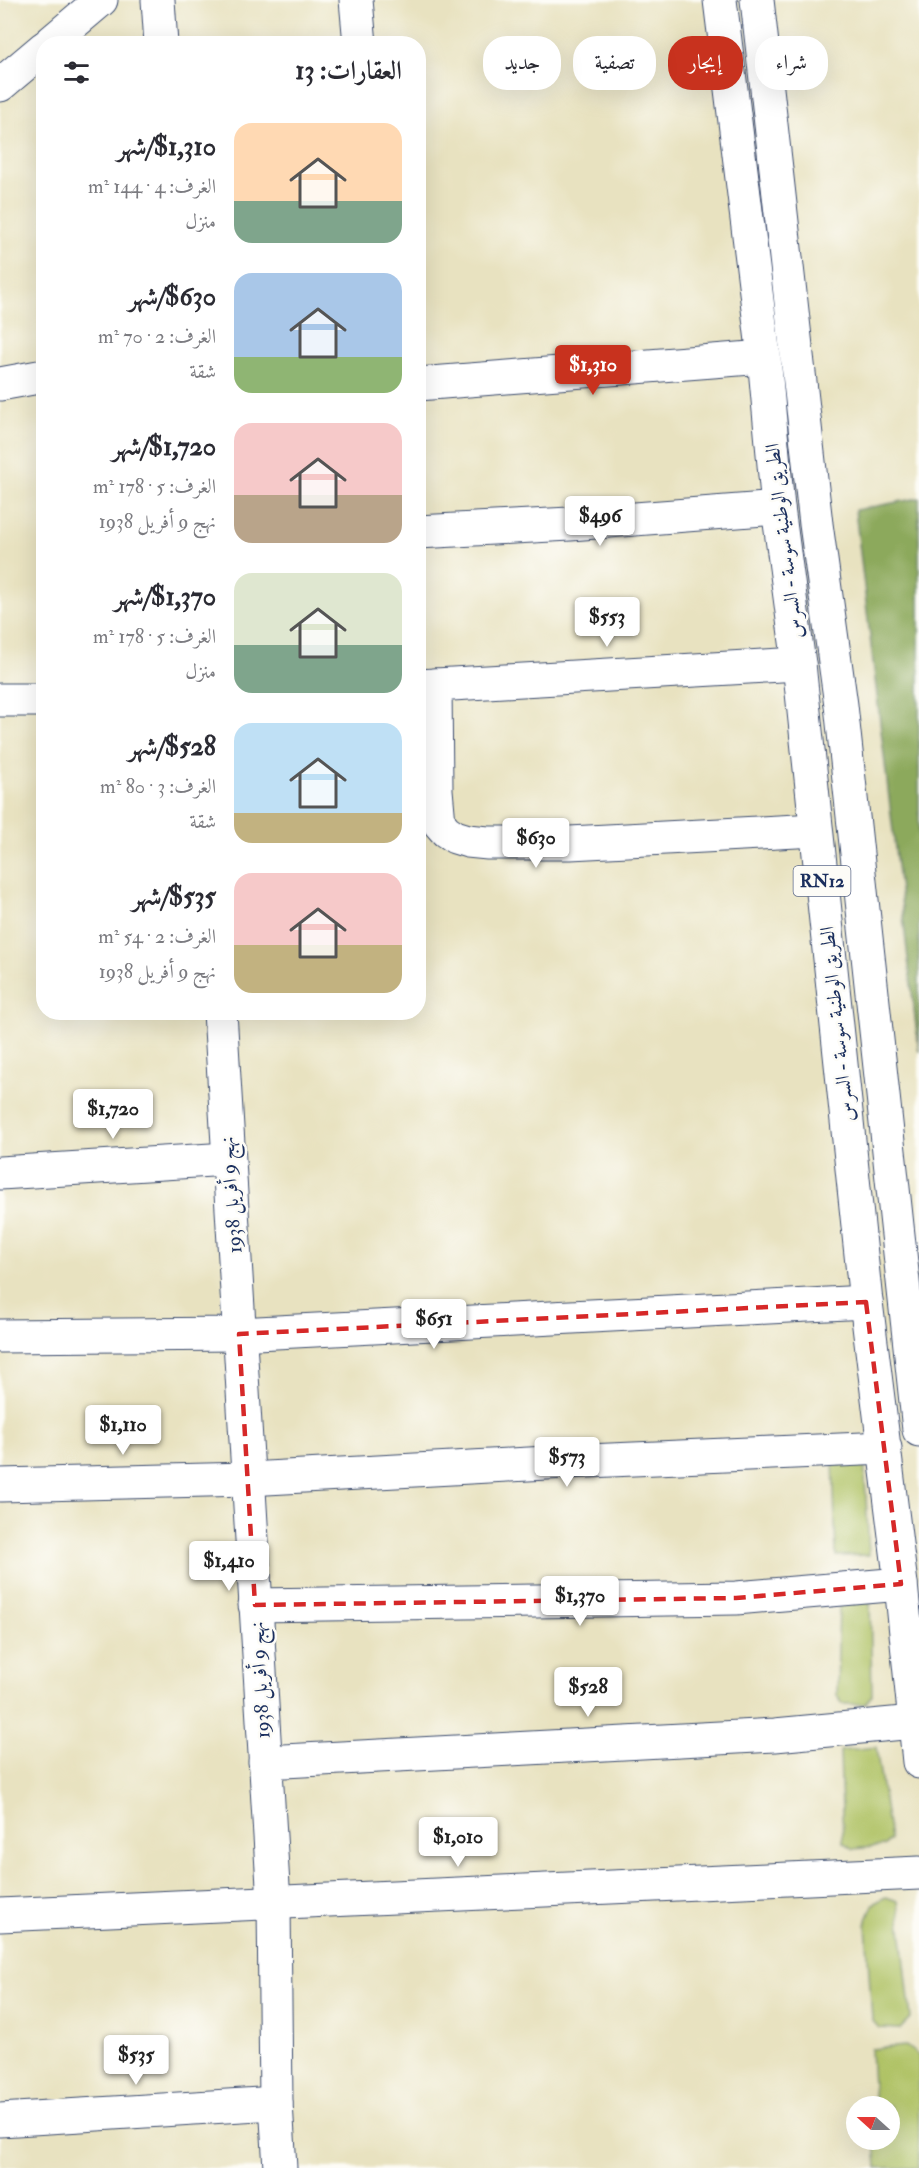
<!DOCTYPE html>
<html lang="ar">
<head>
<meta charset="utf-8">
<style>
  :root { --surface:#fff; --page:#f7f7f7; --text:#2b2b33; --muted:#7c7c81; --accent:#c8321e }
  body { margin:0; font-family:"IM FELL Double Pica",Amiri,serif; background:var(--page); color:var(--text); direction:rtl; height:100vh; display:flex; flex-direction:column; font-size:22px; white-space:nowrap }
  * { box-sizing:border-box; margin:0 }
  p { font-size:20px; color:var(--muted) }
  .icon { flex:none; width:33px; height:33px; fill:none; stroke:currentColor; stroke-width:2; stroke-linecap:round; stroke-linejoin:round }
  .map { position:relative; flex:1; overflow:hidden; direction:ltr }
  .details { position:absolute; left:36px; top:36px; width:390px; height:984px; display:flex; flex-direction:column; background:var(--surface); border-radius:24px; box-shadow:0 6px 24px #0002; direction:rtl }
  .details>* { flex:none }
  .banner { position:absolute; left:444px; top:36px; width:384px; height:54px; direction:rtl; display:flex; gap:12px }
  .needle { width:39px; rotate:291deg }
  .buttons { position:absolute; left:846px; top:2096px; display:grid; gap:12px }
  .buttons a { display:grid; place-items:center; width:54px; height:54px; border-radius:50%; background:var(--surface); box-shadow:0 6px 24px #0002; font-size:30px }
  .price { position:absolute; translate:-50% -51px; padding:0 14px; border-radius:6px; background:#fff; color:#222; font-size:20px; line-height:39px; filter:drop-shadow(0 2px 3px #0008) }
  .price::after { content:''; position:absolute; left:50%; top:36px; width:18px; height:14px; margin-left:-9px; background:inherit; clip-path:polygon(0 0,100% 0,50% 100%) }
  .price.current { background:var(--accent); color:#fff }
  ul { padding:0; list-style:none }
  li { display:flex; align-items:center; gap:18px; height:150px; padding:0 24px }
  li span { display:grid; place-items:center; flex:none; width:168px; height:120px; border-radius:18px; color:#555 }
  li>.icon { margin-inline-start:auto }
  span .icon { width:72px; height:72px; fill:#fffc; stroke-width:1 }
  li b { font-size:26px }
  h2 { display:flex; justify-content:space-between; align-items:center; height:72px; padding:0 24px; font-size:26px }
  .chip { padding:0 21px; border-radius:24px; background:var(--surface); box-shadow:0 6px 24px #0002; font-size:21px; line-height:54px }
  .chip.current { background:var(--accent); color:#fff }
  .map>svg:first-child { display:block }
  .green { fill:#b0c366; stroke:#667962; stroke-width:1.5 }
  .forest { fill:#8ca95b; stroke:#546c5c; stroke-width:1.5 }
  .lines { fill:none; stroke-linecap:round; stroke-linejoin:round }
  .street-casing { stroke:#3a4a6d; stroke-width:35 }
  .highway-casing { stroke:#3a4a6d; stroke-width:35 }
  .street { stroke:#fff; stroke-width:33 }
  .highway { stroke:#fff; stroke-width:33 }
  .marked { fill:none; stroke:#d62828; stroke-width:4.5; stroke-dasharray:12 8; stroke-linejoin:round }
  .labels { text-anchor:middle; dominant-baseline:central; stroke-width:5; stroke-linejoin:round; paint-order:stroke }
  .shield { fill:#fdfcf7; stroke:#5f6c8c; stroke-width:1.5 }
  .shield-label { font-size:18px; font-weight:bold; fill:#1b2f5e }
  .street-label { font-size:20px; fill:#1b2f5e; stroke:#fdfcf7 }
</style>
</head>
<body>
<div class="map">
<svg width="919" height="2168" viewBox="0 0 919 2168">
  <rect width="100%" height="100%" fill="#fdfcf7"/>
  <filter id="ink" filterUnits="userSpaceOnUse"><feTurbulence type="fractalNoise" baseFrequency=".0167" numOctaves="2"/><feDisplacementMap in="SourceGraphic" scale="12" xChannelSelector="R" yChannelSelector="G"/><feConvolveMatrix kernelMatrix="1 2 1 2 8 2 1 2 1" color-interpolation-filters="sRGB"/></filter>
  <filter id="wash" filterUnits="userSpaceOnUse"><feTurbulence type="fractalNoise" baseFrequency=".008" numOctaves="4" result="noise"/><feDisplacementMap in="SourceGraphic" scale="24" xChannelSelector="R" yChannelSelector="G"/><feGaussianBlur stdDeviation="1.35" result="paint"/><feColorMatrix in="noise" values="0 0 0 0 0 0 0 0 0 0 0 0 0 0 0 0 0 1.4 0 .05"/><feComposite in="paint" operator="in"/></filter>
  <g filter="url(#wash)">
    <rect width="100%" height="100%" fill="#e8e2c0"/>
    <g class="green">
      <polygon points="864,1458 869,1555 836,1556 833,1460"/>
      <polygon points="870,1598 872,1695 865,1704 843,1704 837,1696 839,1600"/>
      <polygon points="876,1747 890,1839 884,1846 853,1849 843,1842 840,1751"/>
      <path d="M886,1897l12,4 13,117 -11,11 -21,-1 -7,-8 -6,-95c3,-14 6,-23 20,-28z"/>
      <polygon points="906,2046 919,2056 919,2168 877,2168 875,2139 890,2139 890,2106 874,2106 871,2049"/>
    </g>
    <polygon class="forest" points="919,498 919,1052 855,510"/>
  </g>
  <g filter="url(#ink)">
    <g class="lines">
      <g class="street-casing">
        <g id="street">
          <polyline points="158,0 161,44"/>
          <polyline points="356,0 360,44"/>
          <polyline points="49,44 101,0"/>
          <polyline points="0,85 44,48"/>
          <polyline points="0,384 44,376"/>
          <polyline points="418,384 764,357"/>
          <polyline points="418,532 570,524 778,508"/>
          <polyline points="435,685 436,790 439,823 446,831 455,837 468,841 488,843 570,843 816,830"/>
          <polyline points="418,686 799,664"/>
          <polyline points="0,700 44,700"/>
          <polyline points="220,1012 274,1902 276,2103 280,2168"/>
          <polyline points="0,1173 228,1159"/>
          <polyline points="0,1336 239,1334 866,1302"/>
          <polyline points="0,1485 248,1479 565,1462 885,1448"/>
          <polyline points="255,1605 736,1598 901,1584"/>
          <polyline points="265,1762 775,1735 914,1722"/>
          <polyline points="0,1915 919,1873"/>
          <polyline points="0,2120 276,2103"/>
        </g>
      </g>
      <g class="highway-casing">
        <g id="highway">
          <polyline points="720,0 764,357 778,508 799,664 866,1302 901,1584 919,1762"/>
          <polyline points="757,0 816,524 841,705 919,1430"/>
        </g>
      </g>
      <use href="#street" class="street"/>
      <use href="#highway" class="highway"/>
    </g>
  </g>
  <path class="marked" d="M866,1302l35,282 -165,14 -481,7 -16,-271z"/>
  <g class="labels">
    <rect class="shield" x="793.5" y="866" width="57" height="30" rx="4.5"/>
    <g class="shield-label">
      <text x="822" y="881">RN12</text>
    </g>
    <g class="street-label">
      <text transform="translate(784 541) rotate(-97)">الطريق الوطنية سوسة - السرس</text>
      <text transform="translate(837 1024) rotate(-96)">الطريق الوطنية سوسة - السرس</text>
      <text transform="translate(231 1195) rotate(-94)">نهج 9 أفريل 1938</text>
      <text transform="translate(260 1680) rotate(-93)">نهج 9 أفريل 1938</text>
    </g>
  </g>
</svg>
<div class="buttons">
<a><svg class="needle" viewBox="-14 -14 28 28"><path d="M0-13l5 13h-10z" fill="#e53935"/><path d="M0 13l5-13h-10z" fill="#7c7c81"/></svg></a>
</div>
<b class="price current" style="left:593px;top:396px">$1,310</b>
<b class="price" style="left:600px;top:547px">$496</b>
<b class="price" style="left:607px;top:648px">$553</b>
<b class="price" style="left:536px;top:869px">$630</b>
<b class="price" style="left:113px;top:1140px">$1,720</b>
<b class="price" style="left:434px;top:1350px">$651</b>
<b class="price" style="left:123px;top:1456px">$1,110</b>
<b class="price" style="left:567px;top:1488px">$573</b>
<b class="price" style="left:229px;top:1592px">$1,410</b>
<b class="price" style="left:580px;top:1627px">$1,370</b>
<b class="price" style="left:588px;top:1718px">$528</b>
<b class="price" style="left:458px;top:1868px">$1,010</b>
<b class="price" style="left:136px;top:2086px">$535</b>
<div class="banner">
<a class="chip">شراء</a>
<a class="chip current">إيجار</a>
<a class="chip">تصفية</a>
<a class="chip">جديد</a>
</div>
<section class="details">
<h2>العقارات: 13<svg class="icon" aria-label="filters" viewBox="0 0 24 24"><path d="M4 7h16M4 17h16"/><circle cx="9" cy="7" r="2"/><circle cx="15" cy="17" r="2"/></svg></h2>
<ul>
<li><span style="background:linear-gradient(#ffd9b3 65%,#7fa58c 0)"><svg class="icon" aria-label="home" viewBox="0 0 24 24"><path d="M3 11l9-7 9 7M6 9v11h12V9"/></svg></span><div><b>$1,310/شهر</b><p>الغرف: 4 · 144 m²</p><p>منزل</p></div></li>
<li><span style="background:linear-gradient(#a9c7e8 70%,#8fb573 0)"><svg class="icon" aria-label="home" viewBox="0 0 24 24"><path d="M3 11l9-7 9 7M6 9v11h12V9"/></svg></span><div><b>$630/شهر</b><p>الغرف: 2 · 70 m²</p><p>شقة</p></div></li>
<li><span style="background:linear-gradient(#f6c9c9 60%,#b9a48a 0)"><svg class="icon" aria-label="home" viewBox="0 0 24 24"><path d="M3 11l9-7 9 7M6 9v11h12V9"/></svg></span><div><b>$1,720/شهر</b><p>الغرف: 5 · 178 m²</p><p>نهج 9 أفريل 1938</p></div></li>
<li><span style="background:linear-gradient(#dfe7d0 60%,#7fa58c 0)"><svg class="icon" aria-label="home" viewBox="0 0 24 24"><path d="M3 11l9-7 9 7M6 9v11h12V9"/></svg></span><div><b>$1,370/شهر</b><p>الغرف: 5 · 178 m²</p><p>منزل</p></div></li>
<li><span style="background:linear-gradient(#bfe0f5 75%,#c2b280 0)"><svg class="icon" aria-label="home" viewBox="0 0 24 24"><path d="M3 11l9-7 9 7M6 9v11h12V9"/></svg></span><div><b>$528/شهر</b><p>الغرف: 3 · 80 m²</p><p>شقة</p></div></li>
<li><span style="background:linear-gradient(#f6c9c9 60%,#c2b280 0)"><svg class="icon" aria-label="home" viewBox="0 0 24 24"><path d="M3 11l9-7 9 7M6 9v11h12V9"/></svg></span><div><b>$535/شهر</b><p>الغرف: 2 · 54 m²</p><p>نهج 9 أفريل 1938</p></div></li>
</ul>
</section>
</div>
</body>
</html>
